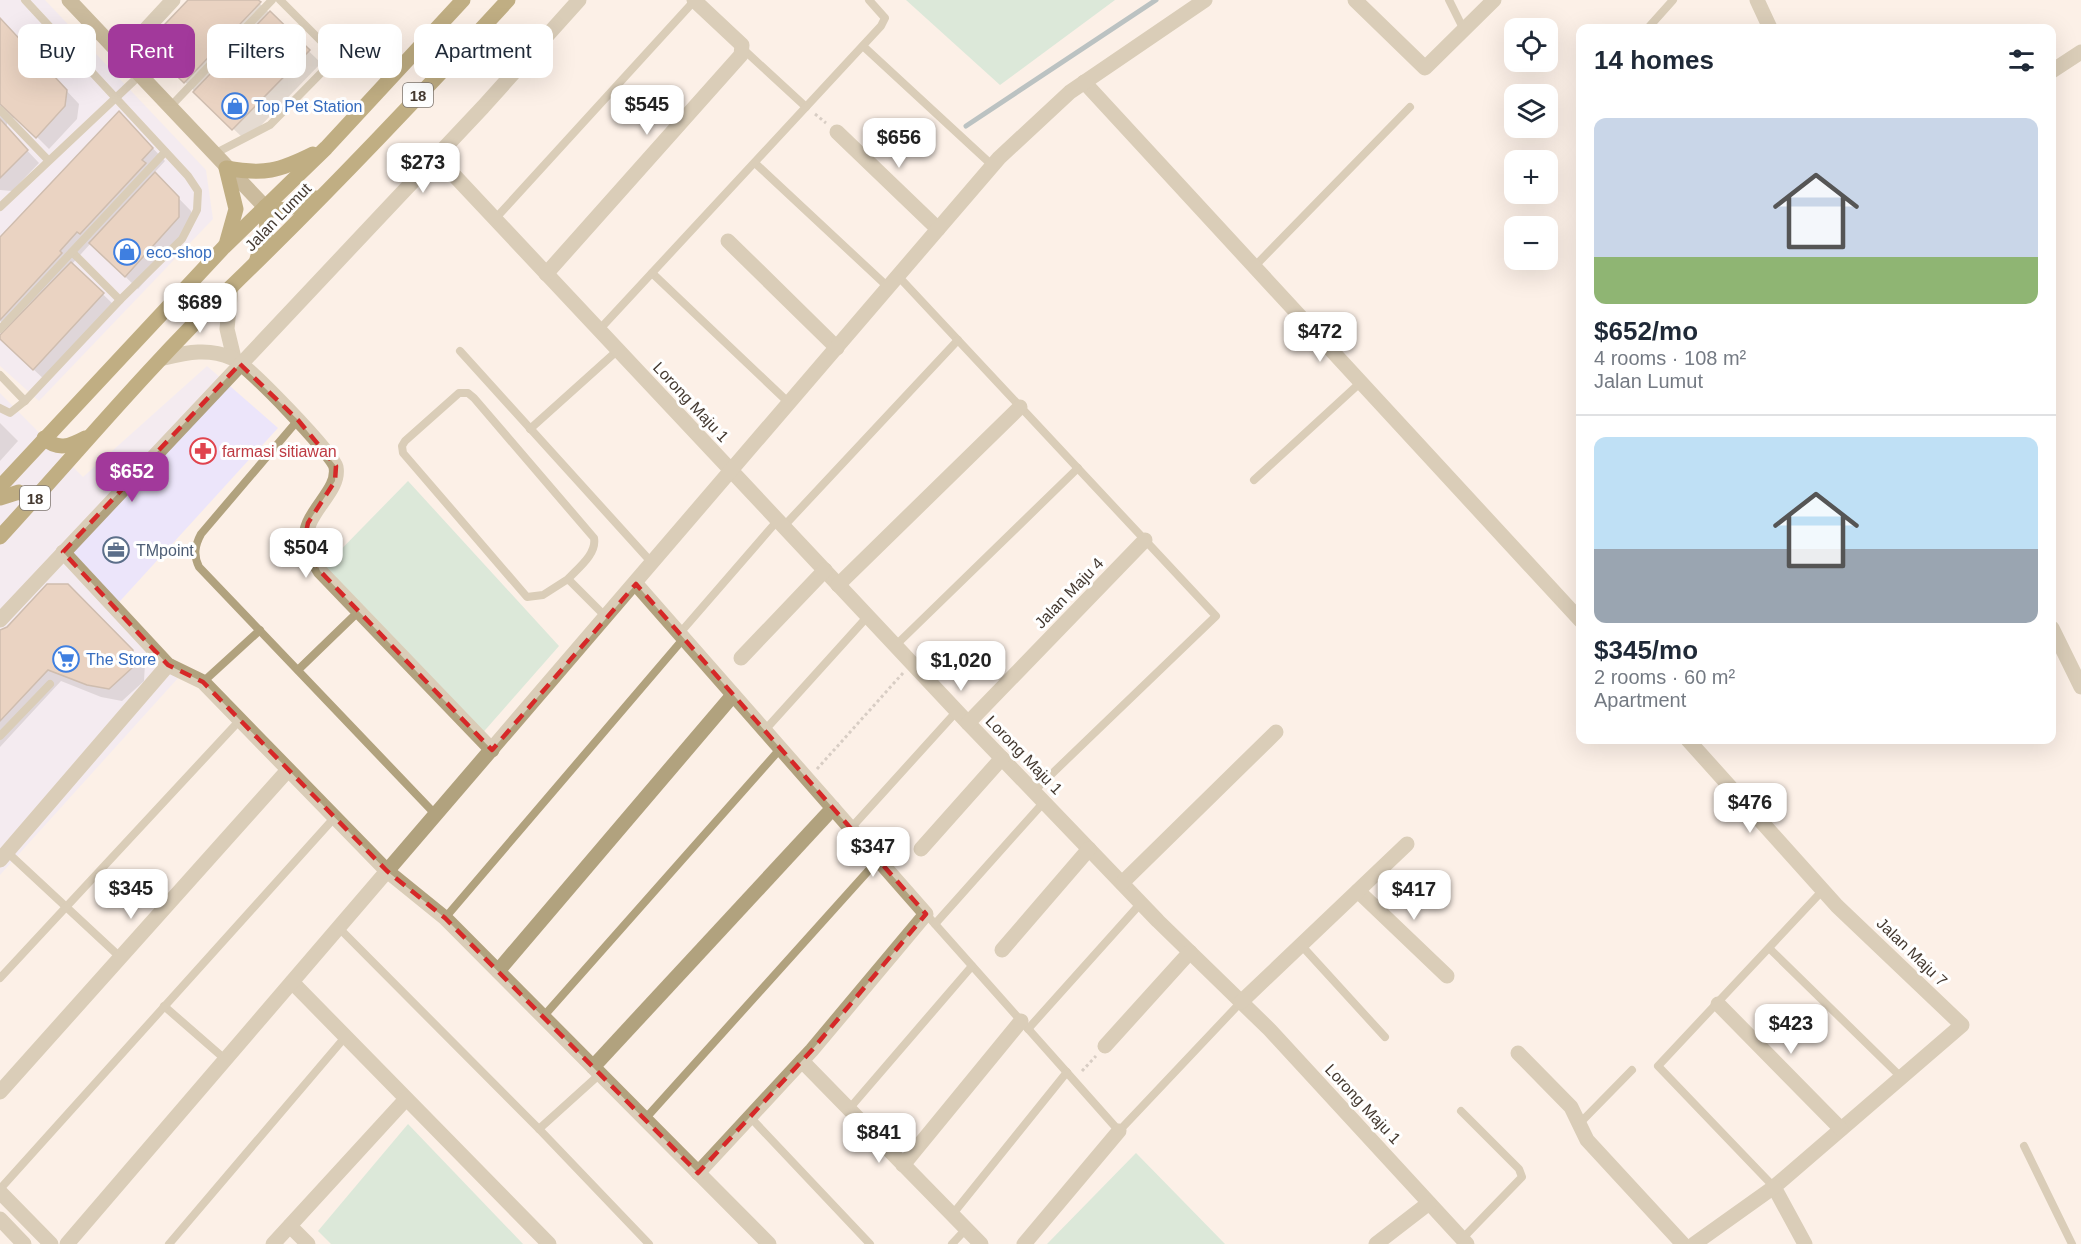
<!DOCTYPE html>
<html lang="en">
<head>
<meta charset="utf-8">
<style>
  :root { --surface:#fff; --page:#f2f2f3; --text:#1f2937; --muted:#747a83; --line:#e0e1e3; --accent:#a2399b }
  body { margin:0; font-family:Helvetica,sans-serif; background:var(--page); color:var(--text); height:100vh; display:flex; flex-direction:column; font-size:22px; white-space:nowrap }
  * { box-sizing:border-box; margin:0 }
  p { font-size:20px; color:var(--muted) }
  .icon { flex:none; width:33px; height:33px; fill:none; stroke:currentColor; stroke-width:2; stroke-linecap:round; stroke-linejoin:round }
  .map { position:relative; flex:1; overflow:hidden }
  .side { position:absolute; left:1576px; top:24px; width:480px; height:720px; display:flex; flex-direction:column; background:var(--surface); border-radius:12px; box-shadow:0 6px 24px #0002 }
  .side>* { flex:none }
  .top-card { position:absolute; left:18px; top:24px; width:570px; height:54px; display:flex; gap:12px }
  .fabs { position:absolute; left:1504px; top:18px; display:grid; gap:12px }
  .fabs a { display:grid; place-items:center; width:54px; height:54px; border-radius:12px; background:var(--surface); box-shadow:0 6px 24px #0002; font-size:30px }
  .price { position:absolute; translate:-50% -51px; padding:0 14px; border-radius:12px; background:#fff; color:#222; font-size:20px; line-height:39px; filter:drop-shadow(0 2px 3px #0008) }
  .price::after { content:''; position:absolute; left:50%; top:36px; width:18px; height:14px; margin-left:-9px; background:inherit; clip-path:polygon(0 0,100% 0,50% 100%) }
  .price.current { background:var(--accent); color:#fff }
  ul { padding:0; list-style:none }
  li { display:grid; align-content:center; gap:12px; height:318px; padding:0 18px }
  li+li { border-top:2px solid var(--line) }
  li span { display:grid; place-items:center; height:186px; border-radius:12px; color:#555 }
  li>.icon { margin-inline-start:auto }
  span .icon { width:108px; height:108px; fill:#fffc; stroke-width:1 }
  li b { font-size:26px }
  h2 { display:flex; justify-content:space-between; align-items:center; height:72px; padding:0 18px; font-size:26px }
  .chip { padding:0 21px; border-radius:12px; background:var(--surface); box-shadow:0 6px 24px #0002; font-size:21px; line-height:54px }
  .chip.current { background:var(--accent); color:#fff }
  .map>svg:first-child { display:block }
  .commercial { fill:#ece5fa }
  .green { fill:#b5ddc8 }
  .shadow { fill:#0003 }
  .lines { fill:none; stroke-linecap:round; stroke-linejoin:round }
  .stream { stroke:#6e8b94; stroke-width:5 }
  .building { fill:#d4b096; stroke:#997e6a; stroke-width:1.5 }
  .path { stroke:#aea299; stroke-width:3; stroke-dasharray:3 3; stroke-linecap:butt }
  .lane { stroke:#b1a27e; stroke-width:8 }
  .street { stroke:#b1a27e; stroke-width:15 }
  .secondary { stroke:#907a44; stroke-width:15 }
  .primary { stroke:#795e0a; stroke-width:15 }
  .marked { fill:none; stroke:#d62828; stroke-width:4.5; stroke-dasharray:12 8; stroke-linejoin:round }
  .labels { text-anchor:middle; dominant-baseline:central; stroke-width:6; stroke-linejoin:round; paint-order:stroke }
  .shield { fill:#fff; stroke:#7d756f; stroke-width:1.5 }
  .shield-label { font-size:15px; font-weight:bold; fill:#453a31 }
  .shop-label { font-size:16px; fill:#366cbe; stroke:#fff; text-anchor:start }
  .street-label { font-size:16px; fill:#453a31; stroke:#fff }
  .health-label { font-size:16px; fill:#be3a42; stroke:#fff; text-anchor:start }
  .service-label { font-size:16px; fill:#4e5e75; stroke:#fff; text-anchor:start }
</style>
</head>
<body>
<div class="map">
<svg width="2081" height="1244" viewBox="0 0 2081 1244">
  <rect width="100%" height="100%" fill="#fcf0e7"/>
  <g class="commercial">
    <polygon points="0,0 45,0 206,170 213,219 39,401 0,366"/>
    <polygon points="207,366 278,428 111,611 179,677 0,875 0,393 83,477"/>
  </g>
  <g class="green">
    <polygon points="906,0 1115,0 1000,85"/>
    <polygon points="408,481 559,646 479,737 320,571"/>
    <polygon points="408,1124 523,1244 331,1244 318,1231"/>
    <polygon points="1136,1153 1225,1244 1047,1244"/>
  </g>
  <g class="shadow">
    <polygon points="190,0 256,0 321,63 246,141 147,45"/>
    <polygon points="0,20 79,104 77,119 49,149 18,118 7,118 7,129 39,163 12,191 0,190"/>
    <polygon points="131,125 165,161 154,173 191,211 191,230 138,289 91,243 72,264 116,307 46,381 19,356 14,334 0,321 0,239"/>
    <polygon points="0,423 18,441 0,461"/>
    <polygon points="67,586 145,664 144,681 122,701 101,697 61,681 0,747 0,631 8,628"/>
  </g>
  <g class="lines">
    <polyline class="stream" points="966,126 1156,0"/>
  </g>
  <g class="building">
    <polygon points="188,0 258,0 261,2 184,83 145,45"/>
    <polygon points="270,11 310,50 232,130 193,92"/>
    <polygon points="0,18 67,90 65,106 36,138 0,104"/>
    <polygon points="119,111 153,148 142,160 146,163 80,234 77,232 60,251 62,253 0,320 0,237"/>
    <polygon points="0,119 28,150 0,178"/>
    <polygon points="155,172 179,197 179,217 125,277 89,243"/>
    <polygon points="71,262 104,293 33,370 0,339 0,335"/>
    <polygon points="47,584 68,584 133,650 132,668 109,689 87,685 48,670 0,721 0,630 7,627"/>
  </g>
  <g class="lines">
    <g class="path">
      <polyline points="815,114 826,123"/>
      <polyline points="817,769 903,673"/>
      <polyline points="1082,1071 1096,1056"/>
    </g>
    <g class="lane">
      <polyline points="1449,0 1464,30"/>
      <polyline points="1648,28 1673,0"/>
      <polyline points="863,46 993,166"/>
      <polyline points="743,49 806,107"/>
      <polyline points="170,107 272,0"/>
      <polyline points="0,110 48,160"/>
      <polyline points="214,154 270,125 324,70 330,61 327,47 280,0"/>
      <polyline points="755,163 888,287"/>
      <polyline points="0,207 139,76"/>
      <polyline points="495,219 695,0"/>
      <polyline points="72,252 120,300"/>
      <polyline points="1254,267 1410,107"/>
      <polyline points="652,273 789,403"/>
      <polyline points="898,276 1216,616 1034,791"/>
      <polyline points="0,329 165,152"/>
      <polyline points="599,330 881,26 885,18 869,0"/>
      <polyline points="460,351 653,564"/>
      <polyline points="0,375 25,401"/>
      <polyline points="0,408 10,413 25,401 120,300 182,239 197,210 198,191 188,176 25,0"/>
      <path d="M298,420l-97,114c-6,11 -8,21 -2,33l237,248"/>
      <polyline points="530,429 618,350"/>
      <polyline points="1254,480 1361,382"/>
      <polyline points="784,526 958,340"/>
      <path d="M568,579l-25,16 -16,2 -124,-144 -1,-7 3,-5 54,-48h9l6,5 120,140c3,16 -16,30 -26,41l39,39"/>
      <polyline points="680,633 778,520"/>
      <polyline points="896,645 1078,468"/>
      <polyline points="298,670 359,611"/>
      <polyline points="203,682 260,630"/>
      <polyline points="765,730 868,616"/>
      <polyline points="0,736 50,684"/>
      <polyline points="851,828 957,711"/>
      <polyline points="7,852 120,957"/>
      <polyline points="926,914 1119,1131 1241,1002"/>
      <polyline points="445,918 684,638"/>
      <polyline points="935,924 1044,802"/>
      <polyline points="339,928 539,1129 649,1244"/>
      <polyline points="1301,945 1385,1037"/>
      <polyline points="1770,949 1902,1078"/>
      <polyline points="0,978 239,721"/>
      <polyline points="164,1006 226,1060"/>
      <polyline points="543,1017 781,748"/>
      <polyline points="1028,1029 1141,903"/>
      <polyline points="849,1109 972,966"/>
      <polyline points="1461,1111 1519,1169 1522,1177 1462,1239"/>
      <polyline points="750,1117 870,1244"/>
      <polyline points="645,1119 878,860"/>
      <polyline points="1580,1123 1632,1070"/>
      <polyline points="539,1129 600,1074"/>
      <polyline points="2024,1146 2072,1244"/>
      <polyline points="1774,1187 1658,1066 1823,890"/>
      <polyline points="0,1189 335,817"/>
      <polyline points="952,1215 1067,1072"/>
      <polyline points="169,1244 346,1036"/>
      <polyline points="952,1244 966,1229"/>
    </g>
    <g class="street">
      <polyline points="1355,0 1425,68 1494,0"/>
      <polyline points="1757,0 1770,28"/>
      <polyline points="121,56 173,0"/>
      <polyline points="2052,71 2081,52"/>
      <polyline points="1084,82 1581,621"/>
      <polyline points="837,132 938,229"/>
      <polyline points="436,156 968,723 1158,921 1270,1030 1467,1244"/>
      <polyline points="728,241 837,348"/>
      <polyline points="546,274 741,55 742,45 694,0"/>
      <polyline points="231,287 227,329 234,358"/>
      <path d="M164,358c24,-6 45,-10 68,0 14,5 101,96 104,109 5,27 -37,47 -29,80 1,8 9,16 13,24l172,179"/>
      <polyline points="63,552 168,665 203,682 387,871 445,918 769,1244"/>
      <polyline points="636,584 926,914 812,1050 698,1173"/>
      <polyline points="838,585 1020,407"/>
      <polyline points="0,620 483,107 579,0"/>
      <polyline points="2052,628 2081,687"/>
      <polyline points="741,658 825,570"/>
      <polyline points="968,723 1145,540"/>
      <polyline points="1688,740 1837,906 1962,1025 1774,1187 1805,1244"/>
      <polyline points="921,849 1002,758"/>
      <polyline points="0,860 168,665"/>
      <polyline points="1122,883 1276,732"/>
      <polyline points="1358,891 1447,976"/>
      <polyline points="1002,950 1089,849"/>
      <polyline points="498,971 733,695"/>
      <polyline points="292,982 549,1244"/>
      <polyline points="1241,1002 1407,844"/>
      <polyline points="1718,1004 1841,1129"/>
      <polyline points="1105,1046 1190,952"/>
      <polyline points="1518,1053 1571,1107 1587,1140 1683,1244"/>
      <polyline points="802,1061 981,1244"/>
      <polyline points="593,1067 833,808"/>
      <polyline points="0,1092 288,770"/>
      <polyline points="903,1165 1021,1021"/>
      <polyline points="0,1192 51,1244"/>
      <polyline points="0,1219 24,1244"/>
      <polyline points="290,1226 308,1244"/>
      <polyline points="67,1244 999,158 1070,92 1205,0"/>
      <polyline points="273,1244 406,1099"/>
      <polyline points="1024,1244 1119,1131"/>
      <polyline points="1376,1244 1429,1203"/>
      <polyline points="1694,1244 1774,1187"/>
    </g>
    <polyline class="secondary" points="69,0 265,207"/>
    <g class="primary">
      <polyline points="265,207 284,210 316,198"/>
      <path d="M227,241l9,-32 -10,-41c38,7 53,3 87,-14"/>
      <polyline points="257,259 267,229 265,207"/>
      <path d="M44,438c14,13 26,8 41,0"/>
      <polyline points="0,487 224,247 326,148 463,0"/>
      <polyline points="0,498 19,492 34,500"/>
      <path d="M0,537c76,-83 149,-171 231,-250 95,-92 187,-189 277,-287"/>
    </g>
  </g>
  <path d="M0 0H2081V1244H0ZM240,364l58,56 38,46 -1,15 -27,42 -3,14 15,34 172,179 144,-166 290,330 -114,136 -114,123 -253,-255 -58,-47 -184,-189 -35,-17 -105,-113z" fill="#fcf0e7" fill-opacity=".55" fill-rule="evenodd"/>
  <path class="marked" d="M240,364l58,56 38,46 -1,15 -27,42 -3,14 15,34 172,179 144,-166 290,330 -114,136 -114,123 -253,-255 -58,-47 -184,-189 -35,-17 -105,-113z"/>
  <defs>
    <g id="shop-ring" transform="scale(1.35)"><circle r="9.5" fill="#fff" stroke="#3f7fe0" stroke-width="1.5"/><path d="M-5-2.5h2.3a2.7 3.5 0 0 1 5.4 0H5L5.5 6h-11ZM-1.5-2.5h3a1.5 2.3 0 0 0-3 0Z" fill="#3f7fe0"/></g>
    <g id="pharmacy-ring" transform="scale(1.35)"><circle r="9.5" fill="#fff" stroke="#e0444e" stroke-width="1.5"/><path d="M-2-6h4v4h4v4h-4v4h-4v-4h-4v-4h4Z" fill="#e0444e"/></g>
    <g id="office-ring" transform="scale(1.35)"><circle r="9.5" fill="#fff" stroke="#5c6f8a" stroke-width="1.5"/><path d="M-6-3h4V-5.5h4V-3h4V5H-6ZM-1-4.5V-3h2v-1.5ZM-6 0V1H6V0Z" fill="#5c6f8a"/></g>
    <g id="supermarket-ring" transform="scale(1.35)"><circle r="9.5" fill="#fff" stroke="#3f7fe0" stroke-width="1.5"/><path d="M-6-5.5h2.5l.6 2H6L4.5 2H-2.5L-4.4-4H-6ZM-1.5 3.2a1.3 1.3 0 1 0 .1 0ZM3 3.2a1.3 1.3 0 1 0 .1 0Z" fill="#3f7fe0"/></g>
  </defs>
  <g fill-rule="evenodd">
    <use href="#shop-ring" x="235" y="106"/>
    <use href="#shop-ring" x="127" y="252"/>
    <use href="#pharmacy-ring" x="203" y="451"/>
    <use href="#office-ring" x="116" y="550"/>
    <use href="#supermarket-ring" x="66" y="659"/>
  </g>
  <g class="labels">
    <g class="shield">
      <rect x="403" y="83" width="30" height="24" rx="4.5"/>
      <rect x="20" y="486" width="30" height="24" rx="4.5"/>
    </g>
    <g class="shield-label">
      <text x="418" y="95">18</text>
      <text x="35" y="498">18</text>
    </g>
    <g class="shop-label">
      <text x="254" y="106">Top Pet Station</text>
      <text x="146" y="252">eco-shop</text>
      <text x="86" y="659">The Store</text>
    </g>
    <g class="street-label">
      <text transform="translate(278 217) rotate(-46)">Jalan Lumut</text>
      <text transform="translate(691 402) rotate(47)">Lorong Maju 1</text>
      <text transform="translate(1069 593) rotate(-46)">Jalan Maju 4</text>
      <text transform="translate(1024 755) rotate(46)">Lorong Maju 1</text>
      <text transform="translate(1912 952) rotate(44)">Jalan Maju 7</text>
      <text transform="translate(1363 1104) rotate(47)">Lorong Maju 1</text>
    </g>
    <g class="health-label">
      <text x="222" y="451">farmasi sitiawan</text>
    </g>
    <g class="service-label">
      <text x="136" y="550">TMpoint</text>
    </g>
  </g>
</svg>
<div class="fabs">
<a><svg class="icon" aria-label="locate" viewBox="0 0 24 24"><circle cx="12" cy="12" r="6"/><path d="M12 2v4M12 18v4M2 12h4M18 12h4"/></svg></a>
<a><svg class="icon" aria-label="layers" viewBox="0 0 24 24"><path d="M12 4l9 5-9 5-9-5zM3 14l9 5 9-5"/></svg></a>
<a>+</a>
<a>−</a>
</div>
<b class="price" style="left:647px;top:136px">$545</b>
<b class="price" style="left:899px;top:169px">$656</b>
<b class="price" style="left:423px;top:194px">$273</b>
<b class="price" style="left:200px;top:334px">$689</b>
<b class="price" style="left:1320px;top:363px">$472</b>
<b class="price current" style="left:132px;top:503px">$652</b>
<b class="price" style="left:306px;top:579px">$504</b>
<b class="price" style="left:961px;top:692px">$1,020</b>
<b class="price" style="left:1750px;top:834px">$476</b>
<b class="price" style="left:873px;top:878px">$347</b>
<b class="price" style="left:131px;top:920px">$345</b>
<b class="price" style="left:1414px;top:921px">$417</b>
<b class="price" style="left:1791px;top:1055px">$423</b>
<b class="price" style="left:879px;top:1164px">$841</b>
<div class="top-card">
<a class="chip">Buy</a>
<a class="chip current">Rent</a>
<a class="chip">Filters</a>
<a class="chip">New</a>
<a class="chip">Apartment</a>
</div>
<section class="side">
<h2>14 homes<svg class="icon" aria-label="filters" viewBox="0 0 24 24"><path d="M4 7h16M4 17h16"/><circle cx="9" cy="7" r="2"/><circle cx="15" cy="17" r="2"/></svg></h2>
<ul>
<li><span style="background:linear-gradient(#c9d6e8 75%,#8fb573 0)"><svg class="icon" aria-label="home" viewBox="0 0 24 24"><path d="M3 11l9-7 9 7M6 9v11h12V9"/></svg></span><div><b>$652/mo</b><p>4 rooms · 108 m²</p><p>Jalan Lumut</p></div></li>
<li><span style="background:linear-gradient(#bfe0f5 60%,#9aa5b1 0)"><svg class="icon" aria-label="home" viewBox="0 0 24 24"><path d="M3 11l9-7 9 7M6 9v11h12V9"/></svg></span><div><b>$345/mo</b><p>2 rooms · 60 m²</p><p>Apartment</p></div></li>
</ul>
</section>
</div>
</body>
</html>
